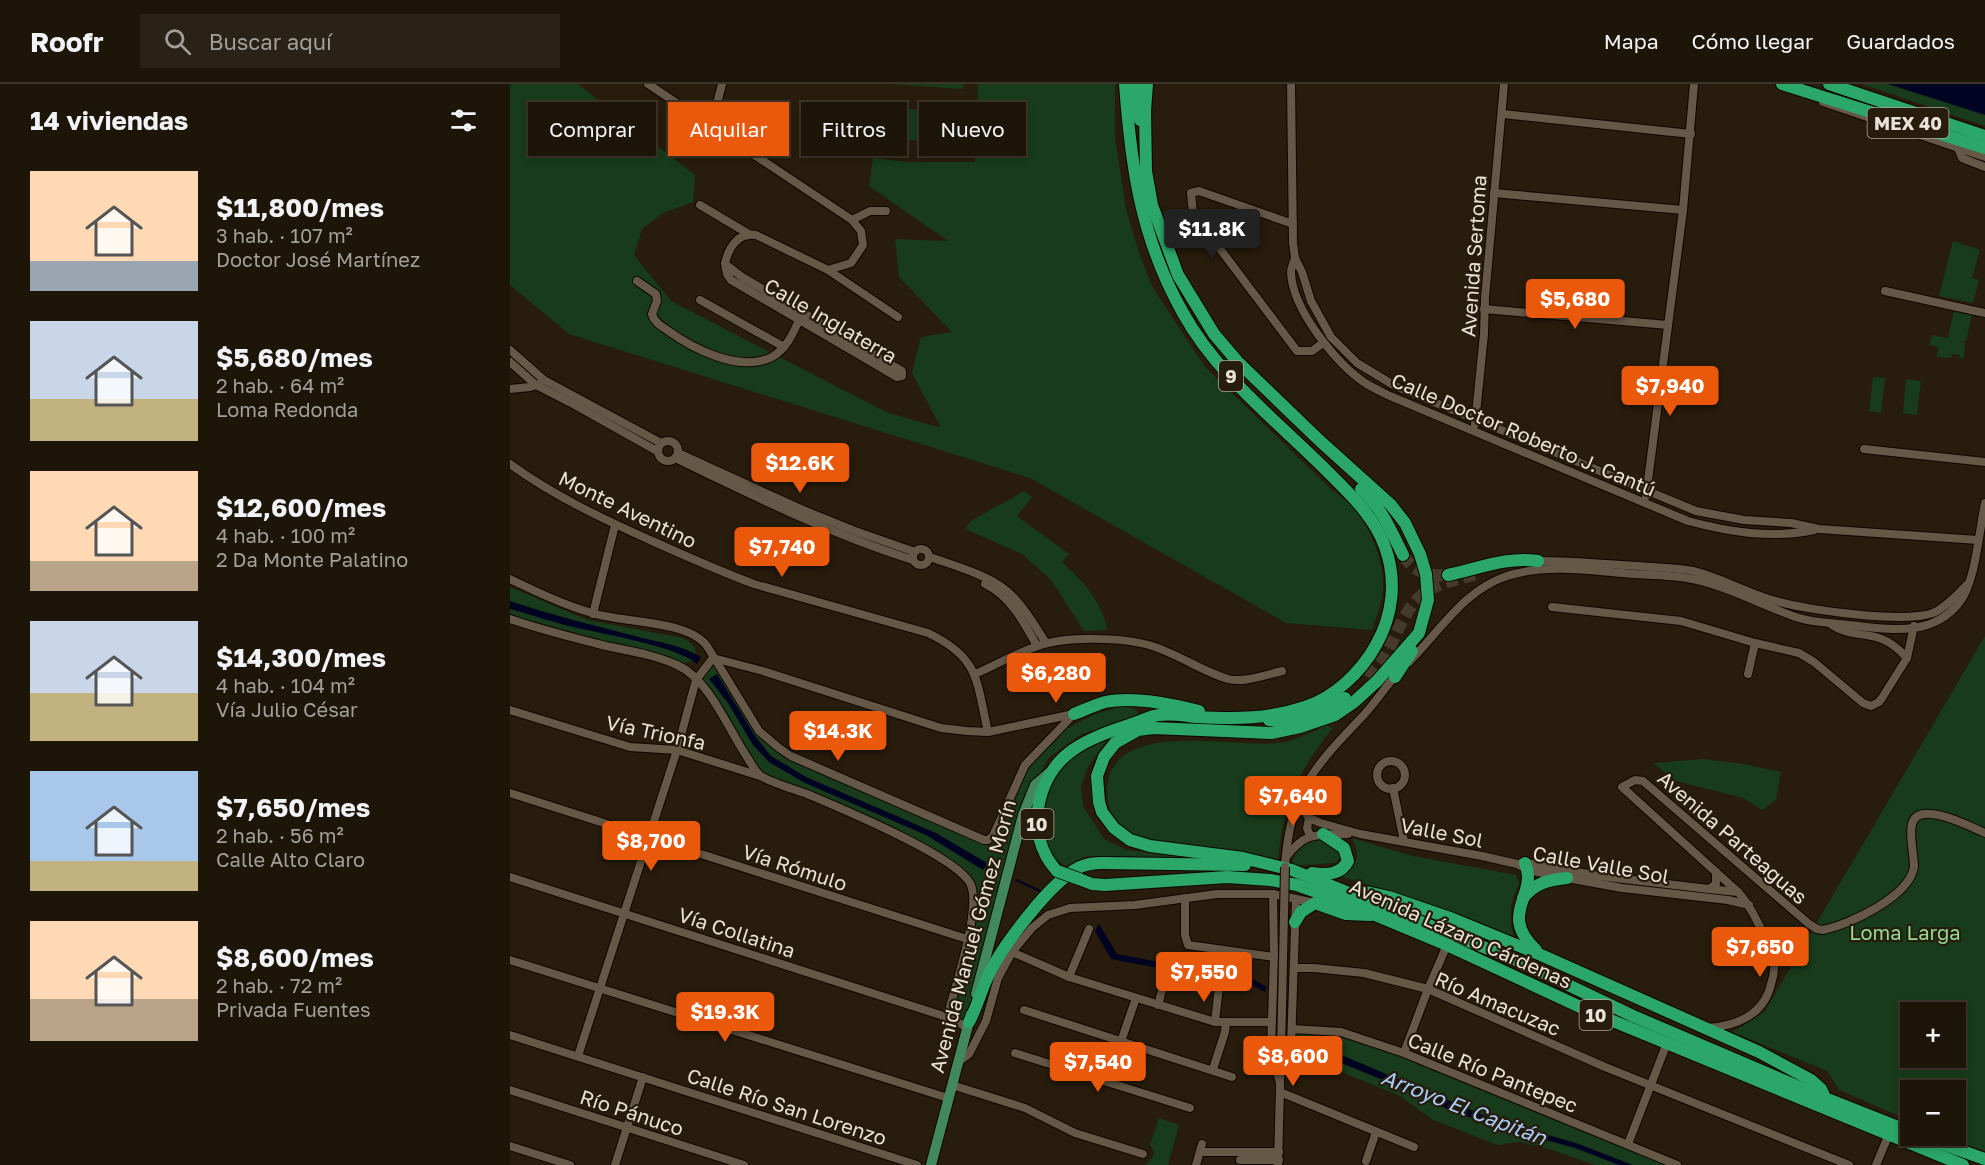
<!DOCTYPE html>
<html lang="es">
<head>
<meta charset="utf-8">
<style>
  :root { --surface:#1e1509; --page:#2b2217; --text:#f1f3f6; --muted:#a19f9c; --line:#3c342a; --accent:#ea580c }
  body { margin:0; font-family:"Golos Text",sans-serif; background:var(--page); color:var(--text); height:100vh; display:flex; flex-direction:column; font-size:22px; white-space:nowrap }
  * { box-sizing:border-box; margin:0 }
  p { font-size:20px; color:var(--muted) }
  .icon { flex:none; width:33px; height:33px; fill:none; stroke:currentColor; stroke-width:2; stroke-linecap:round; stroke-linejoin:round }
  .map { position:relative; flex:1; overflow:hidden }
  .details { display:flex; flex-direction:column; background:var(--surface); width:510px }
  .details>* { flex:none }
  .hud { position:absolute; left:18px; top:18px; width:570px; height:54px; display:flex; gap:12px }
  .tools { position:absolute; left:1390px; top:918px; display:grid; gap:12px }
  .tools a { display:grid; place-items:center; width:66px; height:66px; border-radius:0px; background:var(--surface); box-shadow:0 3px 9px #0003,0 0 0 2px var(--line); font-size:30px }
  .price { position:absolute; translate:-50% -51px; padding:0 14px; border-radius:6px; background:var(--accent); color:#fff; font-size:20px; line-height:39px; filter:drop-shadow(0 2px 3px #0008) }
  .price::after { content:''; position:absolute; left:50%; top:36px; width:18px; height:14px; margin-left:-9px; background:inherit; clip-path:polygon(0 0,100% 0,50% 100%) }
  .price.selected { background:#222; color:#fff }
  ul { padding:0; list-style:none }
  li { display:flex; align-items:center; gap:18px; height:150px; padding:0 30px }
  li span { display:grid; place-items:center; flex:none; width:168px; height:120px; border-radius:0px; color:#555 }
  li>.icon { margin-inline-start:auto }
  span .icon { width:72px; height:72px; fill:#fffc; stroke-width:1 }
  li b { font-size:26px }
  h2 { display:flex; justify-content:space-between; align-items:center; height:72px; padding:0 30px; font-size:26px }
  .tag { padding:0 21px; border-radius:0px; background:var(--surface); box-shadow:0 3px 9px #0003,0 0 0 2px var(--line); font-size:21px; line-height:54px }
  .tag.selected { background:var(--accent); color:#fff }
  header { display:flex; align-items:center; gap:36px; box-sizing:border-box; height:84px; padding:0 30px; background:var(--surface); border-bottom:2px solid var(--line) }
  header strong { font-size:28px }
  nav { display:flex; gap:33px; margin-inline-start:auto; font-size:21px }
  .search { width:420px; height:54px; background:var(--page); display:flex; align-items:center; gap:15px; box-sizing:border-box; padding:0 21px; border-radius:0px; color:var(--muted); font-size:22px }
  main { display:flex; flex:1; min-height:0 }
  .map>svg:first-child { display:block }
  .green { fill:#173b1b; fill-rule:evenodd }
  .water { fill:#000321 }
  .lines { fill:none; stroke-linecap:round; stroke-linejoin:round }
  .stream { stroke:#000321; stroke-width:2 }
  .highway-tunnel { stroke:#453a2b; stroke-width:12; stroke-dasharray:12 6; stroke-linecap:butt }
  .minor-casing { stroke:#100600; stroke-width:10 }
  .major-casing { stroke:#100600; stroke-width:12 }
  .highway-casing { stroke:#100600; stroke-width:14 }
  .minor { stroke:#665847; stroke-width:8 }
  .major { stroke:#43885b; stroke-width:10 }
  .highway { stroke:#2ba869; stroke-width:12 }
  .minor-bridge-casing { stroke:#100600; stroke-width:10; stroke-linecap:butt }
  .highway-bridge-casing { stroke:#100600; stroke-width:14; stroke-linecap:butt }
  .minor-bridge { stroke:#665847; stroke-width:8 }
  .highway-bridge { stroke:#2ba869; stroke-width:12 }
  .labels { text-anchor:middle; dominant-baseline:central; stroke-width:4.5; stroke-linejoin:round; paint-order:stroke }
  .shield { fill:#281c0c; stroke:#b0a79b; stroke-width:1.5 }
  .shield-label { font-size:18px; font-weight:bold; fill:#eae2d8 }
  .street-label { font-size:20px; fill:#eae2d8; stroke:#281c0c }
  .park-label { font-size:20px; fill:#90db95; stroke:#281c0c }
  .water-label { font-size:21px; font-style:italic; fill:#a8cdf9; stroke:#281c0c }
</style>
</head>
<body>
<header>
<strong>Roofr</strong>
<div class="search"><svg class="icon" aria-label="search" viewBox="0 0 24 24"><circle cx="10" cy="10" r="6"/><path d="M15 15l6 6"/></svg>Buscar aquí</div>
<nav><a>Mapa</a><a>Cómo llegar</a><a>Guardados</a></nav>
</header>
<main>
<section class="details">
<h2>14 viviendas<svg class="icon" aria-label="filters" viewBox="0 0 24 24"><path d="M4 7h16M4 17h16"/><circle cx="9" cy="7" r="2"/><circle cx="15" cy="17" r="2"/></svg></h2>
<ul>
<li><span style="background:linear-gradient(#ffd9b3 75%,#9aa5b1 0)"><svg class="icon" aria-label="home" viewBox="0 0 24 24"><path d="M3 11l9-7 9 7M6 9v11h12V9"/></svg></span><div><b>$11,800/mes</b><p>3 hab. · 107 m²</p><p>Doctor José Martínez</p></div></li>
<li><span style="background:linear-gradient(#c9d6e8 65%,#c2b280 0)"><svg class="icon" aria-label="home" viewBox="0 0 24 24"><path d="M3 11l9-7 9 7M6 9v11h12V9"/></svg></span><div><b>$5,680/mes</b><p>2 hab. · 64 m²</p><p>Loma Redonda</p></div></li>
<li><span style="background:linear-gradient(#ffd9b3 75%,#b9a48a 0)"><svg class="icon" aria-label="home" viewBox="0 0 24 24"><path d="M3 11l9-7 9 7M6 9v11h12V9"/></svg></span><div><b>$12,600/mes</b><p>4 hab. · 100 m²</p><p>2 Da Monte Palatino</p></div></li>
<li><span style="background:linear-gradient(#c9d6e8 60%,#c2b280 0)"><svg class="icon" aria-label="home" viewBox="0 0 24 24"><path d="M3 11l9-7 9 7M6 9v11h12V9"/></svg></span><div><b>$14,300/mes</b><p>4 hab. · 104 m²</p><p>Vía Julio César</p></div></li>
<li><span style="background:linear-gradient(#a9c7e8 75%,#c2b280 0)"><svg class="icon" aria-label="home" viewBox="0 0 24 24"><path d="M3 11l9-7 9 7M6 9v11h12V9"/></svg></span><div><b>$7,650/mes</b><p>2 hab. · 56 m²</p><p>Calle Alto Claro</p></div></li>
<li><span style="background:linear-gradient(#ffd9b3 65%,#b9a48a 0)"><svg class="icon" aria-label="home" viewBox="0 0 24 24"><path d="M3 11l9-7 9 7M6 9v11h12V9"/></svg></span><div><b>$8,600/mes</b><p>2 hab. · 72 m²</p><p>Privada Fuentes</p></div></li>
</ul>
</section>
<div class="map">
<svg width="1475" height="1081" viewBox="0 0 1475 1081">
  <rect width="100%" height="100%" fill="#281c0c"/>
  <g class="green">
    <path d="M0,0h68l117,91 -2,27 -30,11 -21,16 -8,26 37,46 215,111 55,16 -29,-55 9,-36 31,-5 -53,-55 -4,-38 53,2 -79,-55 4,-28 35,4h67l3,-78h137v54l11,71 13,44 14,35 52,79 127,123c6,4 13,9 18,14 20,21 35,58 33,86 -1,13 -7,28 -11,40l-86,-7 -256,-145 -461,-144 -59,-49z"/>
    <polygon points="378,0 454,0 453,5"/>
    <polygon points="1352,0 1475,0 1475,42"/>
    <polygon points="381,23 420,27 417,58 378,54"/>
    <polygon points="444,27 463,28 460,61 442,59"/>
    <polygon points="1443,157 1470,166 1462,194 1469,196 1463,219 1429,212"/>
    <polygon points="1444,227 1462,231 1456,257 1450,257 1455,258 1454,275 1449,274 1450,271 1442,270 1441,274 1427,273 1428,263 1419,261 1422,251 1438,254"/>
    <polygon points="1363,293 1375,294 1371,329 1359,327"/>
    <polygon points="1396,295 1411,297 1407,331 1393,329"/>
    <path d="M514,407l8,6 -15,19 52,38 -7,8c20,18 41,40 45,68l-23,1 -33,-51 -29,-26 -57,-25 6,-8z"/>
    <path d="M0,503l78,33 95,18c10,5 15,11 12,22l-10,3 -175,-48z"/>
    <path d="M1475,552v516l-42,-16h13v-46h-45v31l-72,-31 -12,-19 -95,-39 33,-21zM1401,928h45v46h-45z"/>
    <polygon points="203,574 242,636 269,664 473,756 483,752 509,691 543,652 585,630 606,624 618,623 626,626 631,632 572,650 538,674 518,715 457,944 443,935 440,923 463,825 457,794 425,770 250,692 186,596"/>
    <path d="M815,641l8,3c-37,44 -52,82 -55,138 -33,-5 -67,-10 -100,-16 -11,-1 -26,-1 -36,-5 -9,-4 -26,-20 -29,-28 -6,-14 -8,-26 -4,-40 16,-56 127,-29 169,-34 16,-2 34,-10 47,-18z"/>
    <polygon points="599,653 578,683 571,702 573,722 594,755 617,766 708,776 577,772 556,782 543,774 534,756 533,712 560,670"/>
    <polygon points="1193,675 1234,680 1271,688 1266,716 1252,726 1233,714 1166,697 1143,679"/>
    <path d="M810,754l14,6 7,10 -2,5 -4,4 -43,3c1,-17 14,-23 28,-28z"/>
    <path d="M842,754l61,18 103,19 3,9c-9,17 -11,34 -5,53l-109,-40 -72,-23c23,-9 30,-12 19,-36z"/>
    <polygon points="782,945 842,951 1161,1081 1085,1081 1036,1064 1009,1058 988,1061 923,1036 890,1012 812,980 786,975"/>
    <path d="M649,1034l20,7 -11,40h-23c6,-6 13,-10 5,-20z"/>
  </g>
  <g class="water">
    <polygon points="1378,0 1475,0 1475,31"/>
    <path d="M0,517c41,14 83,24 125,35 22,6 47,9 66,21l-4,7c-18,-17 -93,-30 -120,-36 -22,-5 -45,-13 -67,-19z"/>
    <polygon points="207,590 245,652 261,672 296,693 426,749 477,779 473,786 416,751 295,699 259,678 243,661 218,619 199,595"/>
    <polygon points="589,840 607,870 744,896 757,903 755,908 743,902 601,875 585,847"/>
    <polygon points="796,956 980,1034 1066,1059 1123,1081 1109,1081 1065,1064 978,1040 939,1026 905,1009 794,964"/>
  </g>
  <g class="lines">
    <g class="stream">
      <polyline points="473,781 486,789"/>
      <polyline points="506,796 532,808"/>
    </g>
    <g class="highway-tunnel">
      <path d="M893,471c10,17 26,22 45,20"/>
      <path d="M859,594c6,-9 15,-18 19,-27 10,-20 17,-42 35,-57 14,-11 36,-15 53,-20"/>
    </g>
    <g class="minor-casing">
      <g id="minor">
        <path d="M138,0l204,136 9,11 2,14 -12,18 -23,7 -72,-35c-18,-3 -28,13 -31,29l17,13 160,94v5l-5,1 -166,-97 -4,-6 -2,-10"/>
        <polyline points="781,0 783,159 785,174 792,188 801,217 821,253 847,279 885,302 1186,427 1234,436 1281,439 1309,445 1468,456"/>
        <polyline points="1313,18 1475,73"/>
        <polyline points="993,30 1181,50"/>
        <polyline points="201,43 212,0"/>
        <polyline points="1448,64 1452,74 1475,83"/>
        <polyline points="984,109 1173,126"/>
        <polyline points="190,121 237,149"/>
        <polyline points="342,136 360,127 376,127"/>
        <polyline points="783,140 689,107 681,109 683,129 787,267 802,267 813,259"/>
        <path d="M785,174c-1,4 -4,10 -4,14 1,37 45,91 74,111 8,5 17,9 25,13l298,125c41,11 83,18 126,9"/>
        <polyline points="318,186 388,233"/>
        <path d="M127,197l19,13 1,7 -5,13c2,8 9,12 15,16 26,19 73,43 105,27 14,-8 21,-23 27,-37"/>
        <polyline points="1375,207 1475,229"/>
        <polyline points="190,216 274,263"/>
        <polyline points="974,225 1158,241"/>
        <polyline points="0,266 34,296 151,359"/>
        <polyline points="0,278 26,301 63,320 147,367"/>
        <polyline points="0,305 20,303 29,300"/>
        <polyline points="965,340 974,250 975,214 994,0"/>
        <circle cx="158" cy="367" r="10"/>
        <polyline points="1354,365 1475,378"/>
        <polyline points="168,369 293,426 345,447 405,468"/>
        <path d="M165,374c78,38 156,76 238,102"/>
        <path d="M0,380c44,32 93,55 142,77 34,15 67,30 102,43l174,49c52,25 48,47 60,99"/>
        <polyline points="1136,412 1173,126 1184,0"/>
        <circle cx="411" cy="473" r="8"/>
        <path d="M420,473c25,9 56,17 77,34 16,14 28,35 39,52"/>
        <path d="M1028,477c33,0 67,3 100,5 18,2 37,1 55,5 25,6 48,19 73,27 32,11 136,26 167,15 14,-6 24,-19 35,-29"/>
        <path d="M0,495c27,13 54,26 82,34 31,10 96,7 115,33l52,85 20,17 12,8 193,84h4l5,-4 32,-71 49,-51"/>
        <path d="M475,500c25,12 39,38 52,62"/>
        <polyline points="1042,523 1171,537 1245,559 1289,569 1304,578 1353,619 1361,622 1369,618 1372,614 1397,574 1404,542"/>
        <polyline points="83,530 105,441"/>
        <path d="M0,535c32,11 64,19 96,27 24,5 49,9 71,19 32,14 51,64 70,92 4,6 8,15 14,19 8,6 35,14 46,18 33,14 147,61 163,89 12,22 -13,98 -20,124l3,12"/>
        <path d="M1322,541c14,10 31,8 47,13 12,4 20,11 28,20"/>
        <polyline points="203,574 253,587 431,644 457,647 478,648 564,630"/>
        <path d="M899,578c31,-31 55,-72 98,-86 41,-13 86,-5 127,-2 21,1 42,1 63,6 36,8 68,27 102,38 16,5 34,5 50,7 39,4 82,13 110,-22 17,-21 20,-73 26,-100"/>
        <path d="M465,590c21,-9 41,-21 63,-28 28,-10 85,-9 114,0 26,8 51,26 76,33 15,4 38,-4 54,-8"/>
        <polyline points="1238,590 1245,559"/>
        <polyline points="0,626 120,663 167,666 250,692"/>
        <circle cx="881" cy="691" r="14"/>
        <polyline points="883,704 894,757"/>
        <polyline points="0,709 457,855"/>
        <polyline points="792,710 792,723 799,734 811,739 850,750 972,772 1007,780 1018,786 1057,794 1112,804 1218,816 1239,821"/>
        <polyline points="799,734 797,744 800,752"/>
        <path d="M776,773c20,-26 31,-22 62,-23"/>
        <polyline points="1011,779 1024,780 1089,792 1199,805 1206,800 1206,788"/>
        <path d="M775,783c4,-72 27,-98 75,-148 14,-14 24,-31 38,-46"/>
        <polyline points="0,793 443,935 457,944"/>
        <polyline points="1199,805 1228,808"/>
        <polyline points="763,810 764,873 761,965 770,999"/>
        <polyline points="675,814 675,851 678,861 764,873"/>
        <polyline points="502,868 559,893 705,938 762,938"/>
        <polyline points="0,876 438,1014"/>
        <polyline points="784,884 804,884 854,889 918,905 1095,983 1339,1081"/>
        <polyline points="559,893 579,845"/>
        <polyline points="648,921 656,892"/>
        <polyline points="514,926 722,993"/>
        <polyline points="705,938 709,903"/>
        <path d="M1198,944c28,-2 56,-13 63,-44 3,-8 4,-18 2,-27 -3,-14 -11,-25 -17,-38 -5,-10 -10,-18 -18,-27l-116,-105 13,-7 8,1 166,143 8,5 6,1c27,-6 86,-33 91,-63 0,-13 -5,-30 -2,-43 6,-25 59,3 73,9"/>
        <polyline points="782,945 831,948 894,969 1167,1081"/>
        <polyline points="0,951 407,1081"/>
        <polyline points="505,969 680,1024"/>
        <polyline points="894,969 918,905 937,861"/>
        <polyline points="68,972 167,666 186,596 203,574"/>
        <polyline points="448,978 459,970 476,937 488,894 502,868 522,844 538,831 560,824 625,821 707,810 763,810 805,819"/>
        <polyline points="703,985 715,948 716,938"/>
        <polyline points="771,988 776,980 781,962 786,816"/>
        <polyline points="597,998 626,914"/>
        <polyline points="442,1001 515,1024 565,1049 633,1070"/>
        <polyline points="0,1006 234,1081"/>
        <polyline points="770,1008 904,1063"/>
        <polyline points="1118,1060 1157,959"/>
        <polyline points="0,1062 60,1081"/>
        <polyline points="690,1068 769,1068"/>
        <polyline points="730,1076 769,1076"/>
        <polyline points="856,1077 866,1048"/>
        <polyline points="105,1081 133,993"/>
        <polyline points="686,1081 692,1060"/>
        <polyline points="768,1081 772,924"/>
        <polyline points="1366,1081 1379,1050"/>
      </g>
    </g>
    <g class="major-casing">
      <g id="major">
        <polyline points="466,910 513,731 525,701 539,689"/>
        <polyline points="421,1081 461,930"/>
      </g>
    </g>
    <g class="highway-casing">
      <g id="highway">
        <polyline points="626,0 626,16 630,36"/>
        <polyline points="637,0 635,27 636,87 642,121 668,191 704,250 727,277 810,357 881,421 895,439 910,470 916,490 918,516 909,549 867,597 844,618 825,631 790,643 761,649 644,644 628,646 605,659 594,673 587,692 589,718 592,728 604,744 620,756 640,762 733,774 782,786 1008,877 1123,932 1315,1014 1401,1048"/>
        <polyline points="1272,0 1475,64"/>
        <polyline points="1319,0 1475,52"/>
        <path d="M851,405c23,23 28,38 42,66"/>
        <path d="M938,491c29,-6 60,-19 90,-14"/>
        <polyline points="885,593 902,567"/>
        <path d="M564,630c10,-4 21,-9 31,-12 28,-6 67,2 94,9"/>
        <polyline points="759,636 783,638 813,627 835,614"/>
        <path d="M1015,779c14,32 -28,50 11,87"/>
        <path d="M547,787c-17,-18 -23,-43 -18,-68 11,-51 48,-64 93,-79 9,-3 18,-8 27,-9 12,-2 27,1 39,2 38,2 71,2 107,-10 30,-10 56,-35 71,-62 17,-30 21,-65 9,-98 -10,-30 -36,-54 -58,-76 -50,-50 -110,-96 -144,-158 -42,-74 -52,-146 -58,-229"/>
        <path d="M802,789c14,2 29,2 36,-12l-4,-13 -21,-14"/>
        <polyline points="569,795 582,800 595,801 717,793 760,796 787,801 829,816 937,861 1081,928 1453,1081"/>
        <polyline points="852,807 879,813 943,835 1031,871 1249,968 1301,996 1311,1005 1315,1014"/>
        <path d="M1013,814c12,-15 25,-18 44,-20"/>
        <polyline points="785,838 791,828 805,819 836,830 860,831"/>
        <path d="M459,938c8,-15 12,-31 19,-46 14,-30 63,-95 92,-109 7,-3 14,-4 22,-4l143,2"/>
        <polyline points="1410,1052 1475,1075"/>
      </g>
    </g>
    <use href="#minor" class="minor"/>
    <use href="#major" class="major"/>
    <use href="#highway" class="highway"/>
    <g class="minor-bridge-casing">
      <polyline id="minor-bridge" points="772,924 775,783"/>
    </g>
    <g class="highway-bridge-casing">
      <polyline id="highway-bridge" points="547,787 569,795"/>
    </g>
    <use href="#minor-bridge" class="minor-bridge"/>
    <use href="#highway-bridge" class="highway-bridge"/>
  </g>
  <g class="labels">
    <g class="shield">
      <rect x="1357.5" y="24" width="81" height="30" rx="4.5"/>
      <rect x="709" y="277" width="24" height="30" rx="4.5"/>
      <rect x="510.5" y="725" width="33" height="30" rx="4.5"/>
      <rect x="1069.5" y="916" width="33" height="30" rx="4.5"/>
    </g>
    <g class="shield-label">
      <text x="1398" y="39">MEX 40</text>
      <text x="721" y="292">9</text>
      <text x="527" y="740">10</text>
      <text x="1086" y="931">10</text>
    </g>
    <g class="street-label">
      <text transform="translate(963 172) rotate(-86)">Avenida Sertoma</text>
      <text transform="translate(321 236) rotate(30)">Calle Inglaterra</text>
      <text transform="translate(1014 350) rotate(23)">Calle Doctor Roberto J. Cantú</text>
      <text transform="translate(118 425) rotate(26)">Monte Aventino</text>
      <text transform="translate(146 648) rotate(12)">Vía Trionfa</text>
      <text transform="translate(932 748) rotate(11)">Valle Sol</text>
      <text transform="translate(1223 753) rotate(41)">Avenida Parteaguas</text>
      <text transform="translate(1091 780) rotate(10)">Calle Valle Sol</text>
      <text transform="translate(285 783) rotate(18)">Vía Rómulo</text>
      <text transform="translate(227 848) rotate(18)">Vía Collatina</text>
      <text transform="translate(951 849) rotate(24)">Avenida Lázaro Cárdenas</text>
      <text transform="translate(462 852) rotate(-75)">Avenida Manuel Gómez Morín</text>
      <text transform="translate(988 919) rotate(23)">Río Amacuzac</text>
      <text transform="translate(983 988) rotate(22)">Calle Río Pantepec</text>
      <text transform="translate(277 1022) rotate(18)">Calle Río San Lorenzo</text>
      <text transform="translate(122 1028) rotate(18)">Río Pánuco</text>
    </g>
    <g class="park-label">
      <text x="1395" y="848">Loma Larga</text>
    </g>
    <g class="water-label">
      <text transform="translate(954 1023) rotate(21)">Arroyo El Capitán</text>
    </g>
  </g>
</svg>
<div class="tools">
<a>+</a>
<a>−</a>
</div>
<b class="price selected" style="left:702px;top:176px">$11.8K</b>
<b class="price" style="left:1065px;top:246px">$5,680</b>
<b class="price" style="left:1160px;top:333px">$7,940</b>
<b class="price" style="left:290px;top:410px">$12.6K</b>
<b class="price" style="left:272px;top:494px">$7,740</b>
<b class="price" style="left:546px;top:620px">$6,280</b>
<b class="price" style="left:328px;top:678px">$14.3K</b>
<b class="price" style="left:783px;top:743px">$7,640</b>
<b class="price" style="left:141px;top:788px">$8,700</b>
<b class="price" style="left:1250px;top:894px">$7,650</b>
<b class="price" style="left:694px;top:919px">$7,550</b>
<b class="price" style="left:215px;top:959px">$19.3K</b>
<b class="price" style="left:783px;top:1003px">$8,600</b>
<b class="price" style="left:588px;top:1009px">$7,540</b>
<div class="hud">
<a class="tag">Comprar</a>
<a class="tag selected">Alquilar</a>
<a class="tag">Filtros</a>
<a class="tag">Nuevo</a>
</div>
</div>
</main>
</body>
</html>
